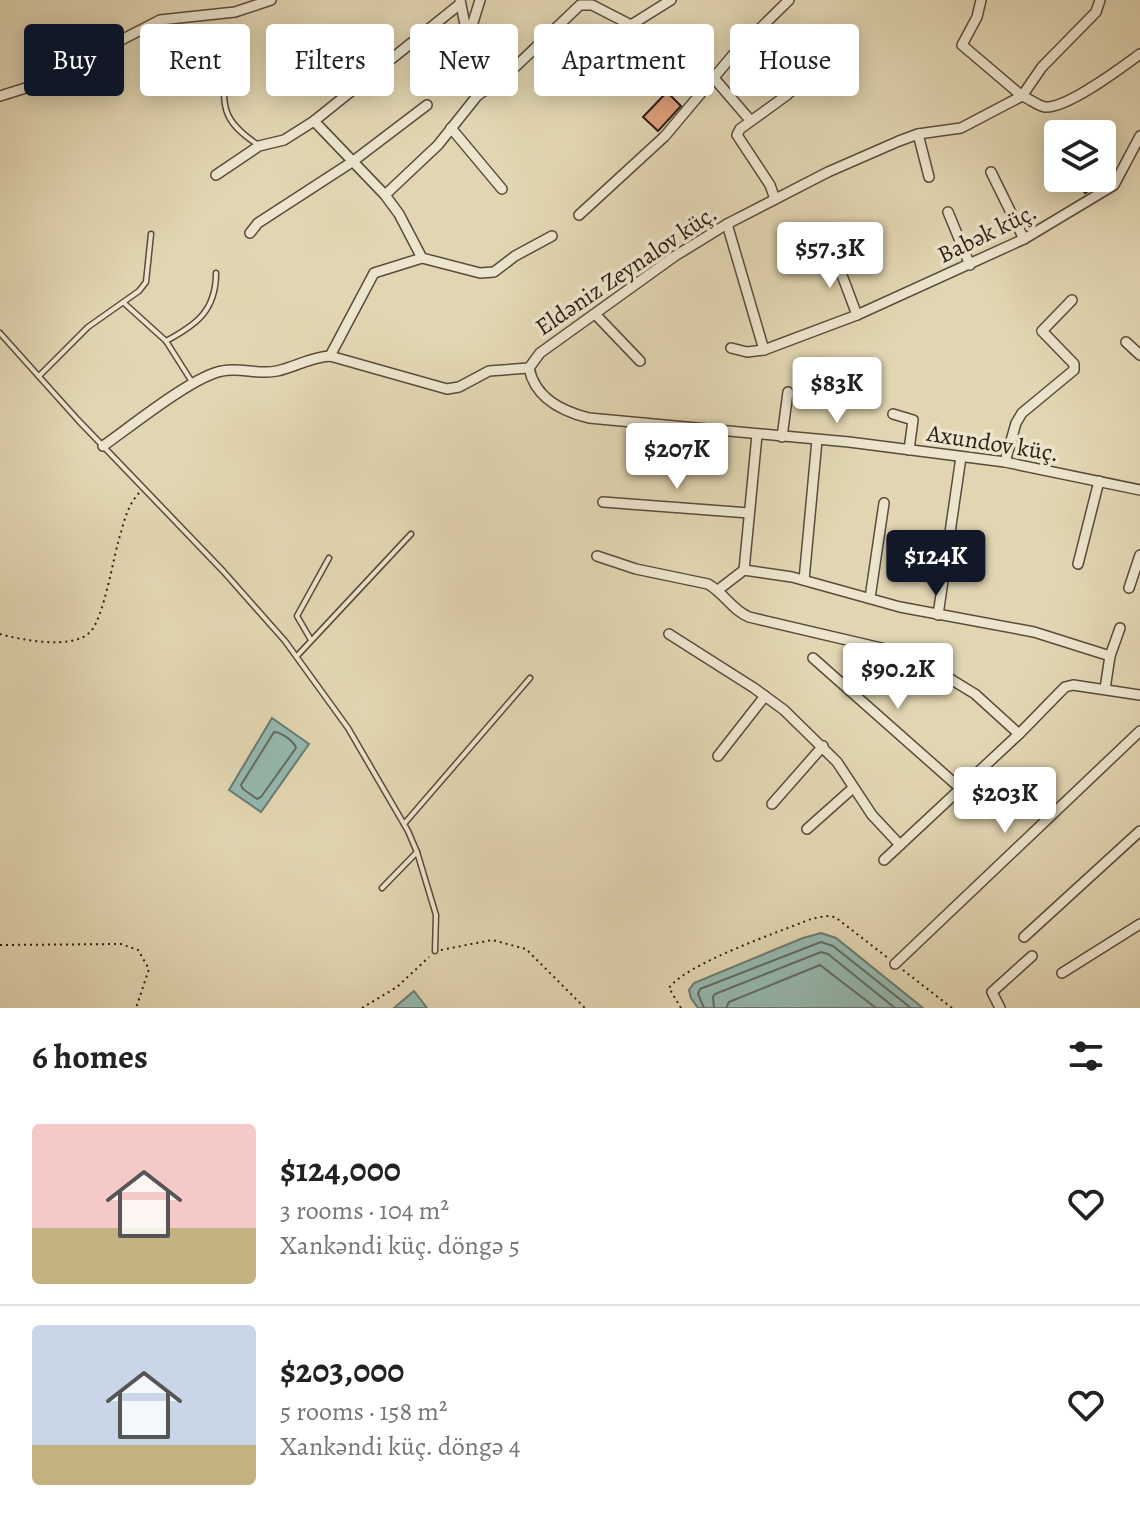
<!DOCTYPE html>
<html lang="en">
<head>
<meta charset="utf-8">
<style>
  :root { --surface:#fff; --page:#f2f2f2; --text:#222; --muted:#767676; --line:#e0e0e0; --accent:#111827 }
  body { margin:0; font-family:Alegreya,serif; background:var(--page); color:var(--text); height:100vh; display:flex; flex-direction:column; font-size:30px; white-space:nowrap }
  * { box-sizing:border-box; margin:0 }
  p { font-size:26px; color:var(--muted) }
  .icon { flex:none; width:44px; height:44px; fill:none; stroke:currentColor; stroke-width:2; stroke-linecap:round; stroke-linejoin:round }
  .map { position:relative; height:1008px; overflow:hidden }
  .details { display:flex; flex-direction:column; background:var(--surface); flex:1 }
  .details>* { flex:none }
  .hud { position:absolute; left:24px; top:24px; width:1092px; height:72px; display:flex; gap:16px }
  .controls { position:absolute; left:1044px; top:120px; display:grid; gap:16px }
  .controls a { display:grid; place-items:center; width:72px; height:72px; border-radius:8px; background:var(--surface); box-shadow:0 4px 20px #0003; font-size:40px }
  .price { position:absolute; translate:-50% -68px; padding:0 18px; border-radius:8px; background:#fff; color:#222; font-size:26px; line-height:52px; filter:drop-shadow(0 2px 4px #0008) }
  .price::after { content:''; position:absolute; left:50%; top:48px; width:24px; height:18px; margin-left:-12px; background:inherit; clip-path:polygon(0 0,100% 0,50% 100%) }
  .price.current { background:var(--accent); color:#fff }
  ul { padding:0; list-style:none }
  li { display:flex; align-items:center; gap:24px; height:200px; padding:0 32px }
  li+li { border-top:2px solid var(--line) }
  li span { display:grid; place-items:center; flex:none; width:224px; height:160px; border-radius:8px; color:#555 }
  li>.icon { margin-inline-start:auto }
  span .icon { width:96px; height:96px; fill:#fffc; stroke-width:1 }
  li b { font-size:34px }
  h2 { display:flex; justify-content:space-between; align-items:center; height:96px; padding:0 32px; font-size:34px }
  .tag { padding:0 28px; border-radius:8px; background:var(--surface); box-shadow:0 4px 20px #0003; font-size:28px; line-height:72px }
  .tag.current { background:var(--accent); color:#fff }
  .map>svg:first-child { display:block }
  .water { fill:#95b9b0; stroke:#6b7b72; stroke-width:2 }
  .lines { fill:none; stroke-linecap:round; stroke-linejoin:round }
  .shore { stroke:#616b62; stroke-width:2 }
  .building { fill:#e19f7c; stroke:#2d1d15; stroke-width:2 }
  .service-casing { stroke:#5a4b3c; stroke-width:7 }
  .minor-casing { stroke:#5a4b3c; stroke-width:12 }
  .path { stroke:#2d1d15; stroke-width:2; stroke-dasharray:2 4; stroke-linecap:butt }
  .service { stroke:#ece4cd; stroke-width:4 }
  .minor { stroke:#ece4cd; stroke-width:9 }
  .labels { text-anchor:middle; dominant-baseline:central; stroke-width:7; stroke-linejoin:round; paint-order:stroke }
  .street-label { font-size:24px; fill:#2d1d15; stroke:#ece4cd }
</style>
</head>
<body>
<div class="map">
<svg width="1140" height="1008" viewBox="0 0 1140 1008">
  <rect width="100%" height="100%" fill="#e2d6b2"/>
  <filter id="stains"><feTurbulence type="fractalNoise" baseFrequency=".0025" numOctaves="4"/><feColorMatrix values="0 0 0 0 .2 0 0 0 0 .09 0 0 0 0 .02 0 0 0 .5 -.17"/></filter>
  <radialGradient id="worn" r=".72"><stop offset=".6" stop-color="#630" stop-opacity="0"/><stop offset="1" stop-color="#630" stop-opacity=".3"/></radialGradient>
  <g class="water">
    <polygon points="272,718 309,744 261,812 229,790"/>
    <polygon points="821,933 836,938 923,1008 698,1008 691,998 689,990 694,983 803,938"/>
    <polygon points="414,991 427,1008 394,1008"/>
  </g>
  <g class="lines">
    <g class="shore">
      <path d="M274,732c7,0 20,9 22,16l-35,49 -4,2 -14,-10 -2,-4z"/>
      <polyline points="704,1008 698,994 700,989 821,942 833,946 911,1008"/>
      <polyline points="714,1008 713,997 715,994 821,952 828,954 895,1008"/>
      <polyline points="726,1008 729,1002 820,965 876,1008"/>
    </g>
  </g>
  <g class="building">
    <polygon points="667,92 681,106 658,131 643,117"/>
    <polygon points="1080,178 1102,178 1104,181 1085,193 1077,180"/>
  </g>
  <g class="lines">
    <g class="service-casing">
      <g id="service">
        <path d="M226,65c-4,41 -5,55 31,79"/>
        <polyline points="124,303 166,341 192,382"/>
        <polyline points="0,333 78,420 223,571 285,641 348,728 408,831 417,852 436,915 435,951"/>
        <path d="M166,341c30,-16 50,-30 50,-68"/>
        <polyline points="39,376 88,327 139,291 146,282 151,234"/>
        <polyline points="311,640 297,616 329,558"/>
        <polyline points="297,656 411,534"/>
        <polyline points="404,824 530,678"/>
        <polyline points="382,888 417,852"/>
      </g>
    </g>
    <g class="minor-casing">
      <g id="minor">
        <polyline points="460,0 468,39"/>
        <path d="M480,0c-13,43 -19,47 9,85"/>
        <polyline points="981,0 977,17 962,45 1022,96 1042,67 1096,12 1100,0"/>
        <polyline points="713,77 750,120"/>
        <polyline points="0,96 32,86 160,20 235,12 271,0"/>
        <polyline points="314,121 385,195 399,214 422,258"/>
        <polyline points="451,128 502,189"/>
        <polyline points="918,134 929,177"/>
        <polyline points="991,172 1024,239"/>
        <polyline points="216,175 259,146 284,140 314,121 460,4"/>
        <polyline points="385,195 438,145 477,96 511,71 580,5 592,5 631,25 671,0"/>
        <polyline points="775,199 770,185 737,135 740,129 787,95 815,68"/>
        <polyline points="948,212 970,265"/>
        <polyline points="579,215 665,136 732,56 789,0"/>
        <polyline points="727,224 764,350 857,315 1024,239 1114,185 1140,136"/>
        <polyline points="250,233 258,223 352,162 427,105"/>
        <polyline points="834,254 857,315"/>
        <polyline points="595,314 640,361"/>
        <polyline points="1126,342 1140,355"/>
        <polyline points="731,348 747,352 764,350"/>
        <polyline points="330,356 374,273 422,258 480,273 494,272 515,256 552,236"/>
        <path d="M529,368l11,-15 135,-97 52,-32 101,-52 71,-31 19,-7 43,-6 61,-32c8,3 16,10 23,11 22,2 77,-40 95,-53"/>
        <path d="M529,368c6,30 32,43 60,50l260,24 156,20 135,28"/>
        <polyline points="893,414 913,420 909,450"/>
        <polyline points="782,437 788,392"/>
        <path d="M103,446c26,-18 90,-70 119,-75 18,-4 36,4 55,0 18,-4 34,-14 53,-15l117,33 12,-2 30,-16 40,-3"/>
        <polyline points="1005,462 1016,423 1022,413 1074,370 1074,364 1042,331 1072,300"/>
        <polyline points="603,502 749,513"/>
        <path d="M597,556l39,13 72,15c16,9 24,26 41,33l162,38 64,39 44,40"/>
        <polyline points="1078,564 1099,481"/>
        <polyline points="744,570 757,435"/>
        <polyline points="804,580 817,440"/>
        <polyline points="1129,588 1140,555"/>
        <polyline points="718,590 744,570 792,577 900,607 1034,632 1110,656 1105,689"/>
        <polyline points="870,598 884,503"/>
        <polyline points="938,615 961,457"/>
        <polyline points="669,634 754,688 784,710 837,762 872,815 900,845"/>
        <polyline points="1110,656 1120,628"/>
        <polyline points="813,658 961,789"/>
        <polyline points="718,756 765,696"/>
        <polyline points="772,804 823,746"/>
        <polyline points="807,829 853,788"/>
        <polyline points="884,860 1019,734 1065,687 1073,685 1140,695"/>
        <polyline points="1024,937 1140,831"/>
        <polyline points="895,964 1140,731"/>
        <polyline points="1062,973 1140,924"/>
        <polyline points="1000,1008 992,992 1032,956"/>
      </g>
    </g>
    <g class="path">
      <path d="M0,634c21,6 73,16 90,-2 14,-13 24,-79 31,-100 4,-15 8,-28 18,-39"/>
      <polyline points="0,945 121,944 138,950 149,969 136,1008"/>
      <polyline points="441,950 492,940 526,949 585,1008"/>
      <polyline points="903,970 952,1008"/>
      <polyline points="362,1008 397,987 429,957"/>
      <path d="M681,1008l-12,-20c18,-25 110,-56 142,-69l15,-3 9,1 53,41"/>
    </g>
    <use href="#service" class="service"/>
    <use href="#minor" class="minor"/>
  </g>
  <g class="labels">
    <g class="street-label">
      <text transform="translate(987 233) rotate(-26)">Babək küç.</text>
      <text transform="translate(626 270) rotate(-34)">Eldəniz Zeynalov küç.</text>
      <text transform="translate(993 443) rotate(9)">Axundov küç.</text>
    </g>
  </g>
  <rect width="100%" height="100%" filter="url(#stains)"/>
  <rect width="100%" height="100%" fill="url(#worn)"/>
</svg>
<div class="controls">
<a><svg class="icon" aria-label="layers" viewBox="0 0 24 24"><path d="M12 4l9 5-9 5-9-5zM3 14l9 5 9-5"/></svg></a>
</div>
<b class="price" style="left:830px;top:290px">$57.3K</b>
<b class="price" style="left:837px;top:425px">$83K</b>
<b class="price" style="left:677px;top:491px">$207K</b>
<b class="price current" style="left:936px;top:598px">$124K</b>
<b class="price" style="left:898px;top:711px">$90.2K</b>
<b class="price" style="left:1005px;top:835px">$203K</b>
<div class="hud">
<a class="tag current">Buy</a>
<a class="tag">Rent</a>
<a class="tag">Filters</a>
<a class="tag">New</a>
<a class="tag">Apartment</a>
<a class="tag">House</a>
</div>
</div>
<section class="details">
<h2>6 homes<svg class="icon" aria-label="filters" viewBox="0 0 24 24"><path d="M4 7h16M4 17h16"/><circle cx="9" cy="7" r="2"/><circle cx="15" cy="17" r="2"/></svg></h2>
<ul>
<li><span style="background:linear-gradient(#f6c9c9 65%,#c2b280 0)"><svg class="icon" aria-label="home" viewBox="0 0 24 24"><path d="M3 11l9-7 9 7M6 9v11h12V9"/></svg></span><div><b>$124,000</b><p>3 rooms · 104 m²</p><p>Xankəndi küç. döngə 5</p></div><svg class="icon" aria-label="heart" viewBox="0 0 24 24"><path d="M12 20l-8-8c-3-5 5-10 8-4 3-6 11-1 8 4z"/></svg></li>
<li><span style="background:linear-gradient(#c9d6e8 75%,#c2b280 0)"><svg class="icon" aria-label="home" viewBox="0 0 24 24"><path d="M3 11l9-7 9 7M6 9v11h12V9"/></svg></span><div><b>$203,000</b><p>5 rooms · 158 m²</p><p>Xankəndi küç. döngə 4</p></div><svg class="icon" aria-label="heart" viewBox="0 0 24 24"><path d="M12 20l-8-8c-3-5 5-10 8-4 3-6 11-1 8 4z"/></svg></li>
</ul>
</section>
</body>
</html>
